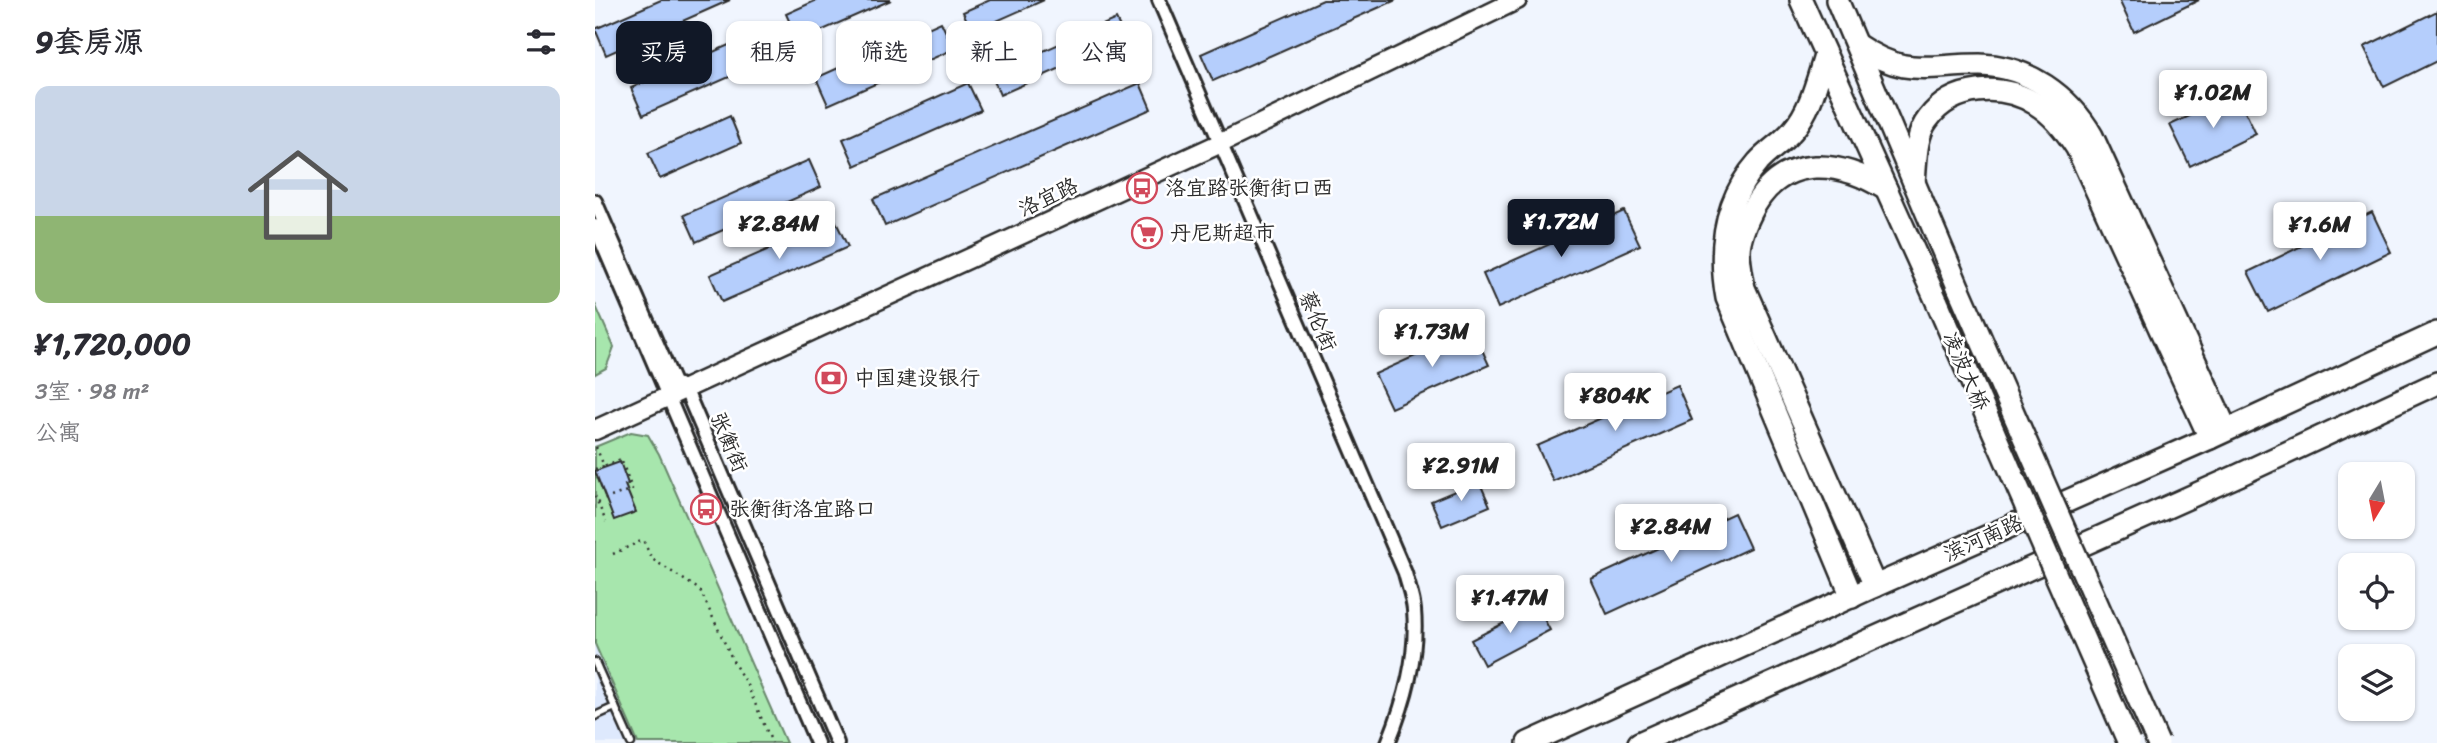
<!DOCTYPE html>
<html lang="zh">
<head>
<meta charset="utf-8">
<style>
  :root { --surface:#fff; --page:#f2f2f3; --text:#2b2b33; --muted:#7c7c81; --accent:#111827 }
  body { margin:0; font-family:Sriracha,"LXGW WenKai TC",sans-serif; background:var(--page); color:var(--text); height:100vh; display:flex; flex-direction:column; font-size:26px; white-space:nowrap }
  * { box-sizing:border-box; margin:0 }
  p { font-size:23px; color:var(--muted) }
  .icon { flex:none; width:38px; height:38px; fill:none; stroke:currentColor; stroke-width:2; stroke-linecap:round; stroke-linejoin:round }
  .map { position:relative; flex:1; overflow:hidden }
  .sheet { display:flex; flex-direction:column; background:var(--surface); width:595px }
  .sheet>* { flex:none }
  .hud { position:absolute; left:21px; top:21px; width:665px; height:63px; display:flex; gap:14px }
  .needle { width:46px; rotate:190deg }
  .buttons { position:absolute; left:1743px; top:462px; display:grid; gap:14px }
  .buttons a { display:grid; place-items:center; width:77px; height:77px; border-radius:14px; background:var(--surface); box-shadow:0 2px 5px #0004; font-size:35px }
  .price { position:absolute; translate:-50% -60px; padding:0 16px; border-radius:7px; background:#fff; color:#222; font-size:23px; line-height:46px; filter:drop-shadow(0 2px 4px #0008) }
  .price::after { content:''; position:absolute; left:50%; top:42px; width:21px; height:16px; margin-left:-10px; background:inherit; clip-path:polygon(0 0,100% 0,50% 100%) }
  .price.active { background:var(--accent); color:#fff }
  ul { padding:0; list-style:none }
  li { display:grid; align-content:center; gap:14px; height:371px; padding:0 35px }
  li span { display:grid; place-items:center; height:217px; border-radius:14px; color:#555 }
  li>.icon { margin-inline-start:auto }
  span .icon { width:126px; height:126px; fill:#fffc; stroke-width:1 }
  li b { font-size:30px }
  h2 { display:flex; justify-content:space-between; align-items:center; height:84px; padding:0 35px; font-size:30px }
  .chip { padding:0 24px; border-radius:14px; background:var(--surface); box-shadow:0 2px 5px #0004; font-size:24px; line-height:63px }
  .chip.active { background:var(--accent); color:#fff }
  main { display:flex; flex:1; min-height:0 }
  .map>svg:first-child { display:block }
  .built { fill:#dee9fd }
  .green { fill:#a7e6ad; stroke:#69886c; stroke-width:2 }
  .building { fill:#b5cefc; stroke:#2b2b2b; stroke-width:2 }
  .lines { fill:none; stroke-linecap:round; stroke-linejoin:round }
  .lane-casing { stroke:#2b2b2b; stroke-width:11 }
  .street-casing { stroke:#2b2b2b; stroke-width:18 }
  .secondary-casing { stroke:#2b2b2b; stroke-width:23 }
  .highway-casing { stroke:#2b2b2b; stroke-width:26 }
  .path { stroke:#2b2b2b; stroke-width:2.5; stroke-dasharray:2 5; stroke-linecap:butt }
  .lane { stroke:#fff; stroke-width:6 }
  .street { stroke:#fff; stroke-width:12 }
  .secondary { stroke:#fff; stroke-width:18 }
  .highway { stroke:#fff; stroke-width:21 }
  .highway-bridge-casing { stroke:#2b2b2b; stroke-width:26; stroke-linecap:butt }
  .highway-bridge { stroke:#fff; stroke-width:21 }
  .labels { text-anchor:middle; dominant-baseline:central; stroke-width:5; stroke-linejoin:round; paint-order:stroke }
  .poi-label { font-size:21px; fill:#2b2b2b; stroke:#fff; text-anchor:start }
  .street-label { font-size:21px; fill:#2b2b2b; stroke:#fff }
</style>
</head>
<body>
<main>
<section class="sheet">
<h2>9套房源<svg class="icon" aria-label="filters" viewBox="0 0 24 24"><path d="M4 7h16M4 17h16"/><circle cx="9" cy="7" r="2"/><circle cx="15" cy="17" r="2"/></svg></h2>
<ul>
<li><span style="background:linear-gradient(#c9d6e8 60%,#8fb573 0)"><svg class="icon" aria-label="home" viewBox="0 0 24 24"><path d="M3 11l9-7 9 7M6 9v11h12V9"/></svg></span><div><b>¥1,720,000</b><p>3室 · 98 m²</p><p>公寓</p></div></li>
</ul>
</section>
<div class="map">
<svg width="1842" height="743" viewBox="0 0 1842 743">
  <rect width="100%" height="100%" fill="#f0f5fe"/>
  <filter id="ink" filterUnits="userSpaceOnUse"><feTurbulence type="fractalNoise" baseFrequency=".0143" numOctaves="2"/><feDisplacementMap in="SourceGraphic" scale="14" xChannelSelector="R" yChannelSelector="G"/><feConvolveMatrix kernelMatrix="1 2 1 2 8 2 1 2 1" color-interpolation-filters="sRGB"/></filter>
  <g filter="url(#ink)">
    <polygon class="built" points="0,644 43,743 0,743"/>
    <g class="green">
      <polygon points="0,304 19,347 11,368 0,374"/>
      <polygon points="36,432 53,435 64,454 191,743 43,743 0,644 0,447"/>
    </g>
    <g class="building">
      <polygon points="66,0 135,0 11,55 0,29"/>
      <polygon points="222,0 296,0 203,41 191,14"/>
      <polygon points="395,0 449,0 377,32 368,12"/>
      <polygon points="728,0 801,0 618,81 606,54"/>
      <polygon points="1524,0 1604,0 1539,32"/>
      <polygon points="1842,11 1842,61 1789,87 1769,47"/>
      <polygon points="521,19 531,39 405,95 396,74"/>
      <polygon points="346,22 359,49 233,105 221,78"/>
      <polygon points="161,33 173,60 48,115 36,88"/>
      <polygon points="373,83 386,110 260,166 248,139"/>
      <polygon points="545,83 556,109 290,226 278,199"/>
      <polygon points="1642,94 1661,134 1595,166 1575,125"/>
      <polygon points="135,116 146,143 65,179 53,153"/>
      <polygon points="214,160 226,187 101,242 89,215"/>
      <polygon points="1029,211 1045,245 903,308 888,274"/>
      <polygon points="1777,212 1796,252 1673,312 1653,272"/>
      <polygon points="240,220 253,247 127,302 115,275"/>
      <polygon points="878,330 894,365 796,408 780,374"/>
      <polygon points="1082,385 1097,420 958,481 942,446"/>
      <polygon points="25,462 33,484 30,485 41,512 19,520 0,471"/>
      <polygon points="884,481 895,506 847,526 836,501"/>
      <polygon points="1139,513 1155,548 1012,614 996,579"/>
      <polygon points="942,606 955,630 889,665 876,640"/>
    </g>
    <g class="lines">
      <g class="lane-casing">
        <g id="lane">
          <polyline points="0,662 36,743"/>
          <polyline points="0,716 20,707"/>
        </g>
      </g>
      <g class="street-casing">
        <g id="street">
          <path d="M564,0l246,573c3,12 8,25 9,37 4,46 -9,91 -26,133"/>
          <polyline points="0,201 79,383 90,388 242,743"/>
          <polyline points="0,226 222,743"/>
        </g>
      </g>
      <g class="secondary-casing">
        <polyline id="secondary" points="0,430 626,143 922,0"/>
      </g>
      <g class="highway-casing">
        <g id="highway">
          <polyline points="1206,0 1342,302"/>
          <polyline points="1242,0 1364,289"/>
          <path d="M1262,45c49,33 69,20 123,20 48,1 89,31 112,71l134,293"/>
          <path d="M1230,56c-8,25 -14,53 -32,74 -10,12 -24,20 -35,32 -34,39 -40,86 -31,136l125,299"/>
          <path d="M1319,182c2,-20 1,-47 14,-63 25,-34 74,-36 108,-15 18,11 30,27 41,44l133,290"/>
          <path d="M1280,586l-131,-298c-2,-12 -5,-25 -5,-37 0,-15 9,-33 16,-46 31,-52 86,-44 131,-16"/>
          <polyline points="933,743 1280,586 1615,438 1842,333"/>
          <polyline points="1044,743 1644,475 1842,383"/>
        </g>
      </g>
      <g class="path">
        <polyline points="0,469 9,466 1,447"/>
        <polyline points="0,496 11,522"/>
        <polyline points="3,502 37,489 26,459 9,466"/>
        <polyline points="0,541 3,547"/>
        <polyline points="18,554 48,540 57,559 105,590 140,665 153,687 177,743"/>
      </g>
      <use href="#lane" class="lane"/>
      <use href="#street" class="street"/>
      <use href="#secondary" class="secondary"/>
      <use href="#highway" class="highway"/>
      <g class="highway-bridge-casing">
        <g id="highway-bridge">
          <polyline points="1364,289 1563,743"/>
          <polyline points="1342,302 1534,743"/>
        </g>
      </g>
      <use href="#highway-bridge" class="highway-bridge"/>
    </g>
  </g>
  <defs>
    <g id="bus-ring" transform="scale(1.575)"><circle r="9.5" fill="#fff" stroke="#d1495b" stroke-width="1.5"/><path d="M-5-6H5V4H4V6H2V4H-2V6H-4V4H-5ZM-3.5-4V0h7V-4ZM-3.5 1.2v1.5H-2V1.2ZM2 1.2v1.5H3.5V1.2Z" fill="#d1495b"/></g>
    <g id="supermarket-ring" transform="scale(1.575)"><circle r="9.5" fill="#fff" stroke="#d1495b" stroke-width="1.5"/><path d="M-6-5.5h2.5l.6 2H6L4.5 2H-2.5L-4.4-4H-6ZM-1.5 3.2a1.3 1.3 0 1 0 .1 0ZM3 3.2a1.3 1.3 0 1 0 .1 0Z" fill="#d1495b"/></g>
    <g id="bank-ring" transform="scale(1.575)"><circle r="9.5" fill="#fff" stroke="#d1495b" stroke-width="1.5"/><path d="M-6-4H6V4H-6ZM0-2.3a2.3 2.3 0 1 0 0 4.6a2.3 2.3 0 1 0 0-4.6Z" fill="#d1495b"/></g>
  </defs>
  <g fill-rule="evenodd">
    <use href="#bus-ring" x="547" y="188"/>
    <use href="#supermarket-ring" x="552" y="233"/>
    <use href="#bank-ring" x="236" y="378"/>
    <use href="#bus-ring" x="111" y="509"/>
  </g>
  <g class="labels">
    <g class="poi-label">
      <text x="570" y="188">洛宜路张衡街口西</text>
      <text x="575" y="233">丹尼斯超市</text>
      <text x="259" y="378">中国建设银行</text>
      <text x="134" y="509">张衡街洛宜路口</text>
    </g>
    <g class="street-label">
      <text transform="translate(453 197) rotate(-25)">洛宜路</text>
      <text transform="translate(723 321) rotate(67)">蔡伦街</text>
      <text transform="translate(1371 371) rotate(66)">凌波大桥</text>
      <text transform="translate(134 442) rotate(67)">张衡街</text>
      <text transform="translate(1388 538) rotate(-24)">滨河南路</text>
    </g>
  </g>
</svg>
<div class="buttons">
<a><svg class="needle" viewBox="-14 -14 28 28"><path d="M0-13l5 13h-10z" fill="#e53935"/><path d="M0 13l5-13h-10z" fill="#7c7c81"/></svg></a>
<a><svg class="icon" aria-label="locate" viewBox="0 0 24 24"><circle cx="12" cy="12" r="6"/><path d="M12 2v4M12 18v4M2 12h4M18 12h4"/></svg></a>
<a><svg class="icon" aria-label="layers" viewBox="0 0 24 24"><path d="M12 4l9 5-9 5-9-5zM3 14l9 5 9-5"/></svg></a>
</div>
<b class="price" style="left:1618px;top:130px">¥1.02M</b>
<b class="price active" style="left:966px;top:259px">¥1.72M</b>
<b class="price" style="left:184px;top:261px">¥2.84M</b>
<b class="price" style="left:1725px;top:262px">¥1.6M</b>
<b class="price" style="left:837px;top:369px">¥1.73M</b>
<b class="price" style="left:1020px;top:433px">¥804K</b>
<b class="price" style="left:866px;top:503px">¥2.91M</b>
<b class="price" style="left:1076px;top:564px">¥2.84M</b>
<b class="price" style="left:915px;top:635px">¥1.47M</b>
<div class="hud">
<a class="chip active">买房</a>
<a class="chip">租房</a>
<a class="chip">筛选</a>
<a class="chip">新上</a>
<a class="chip">公寓</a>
</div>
</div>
</main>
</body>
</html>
